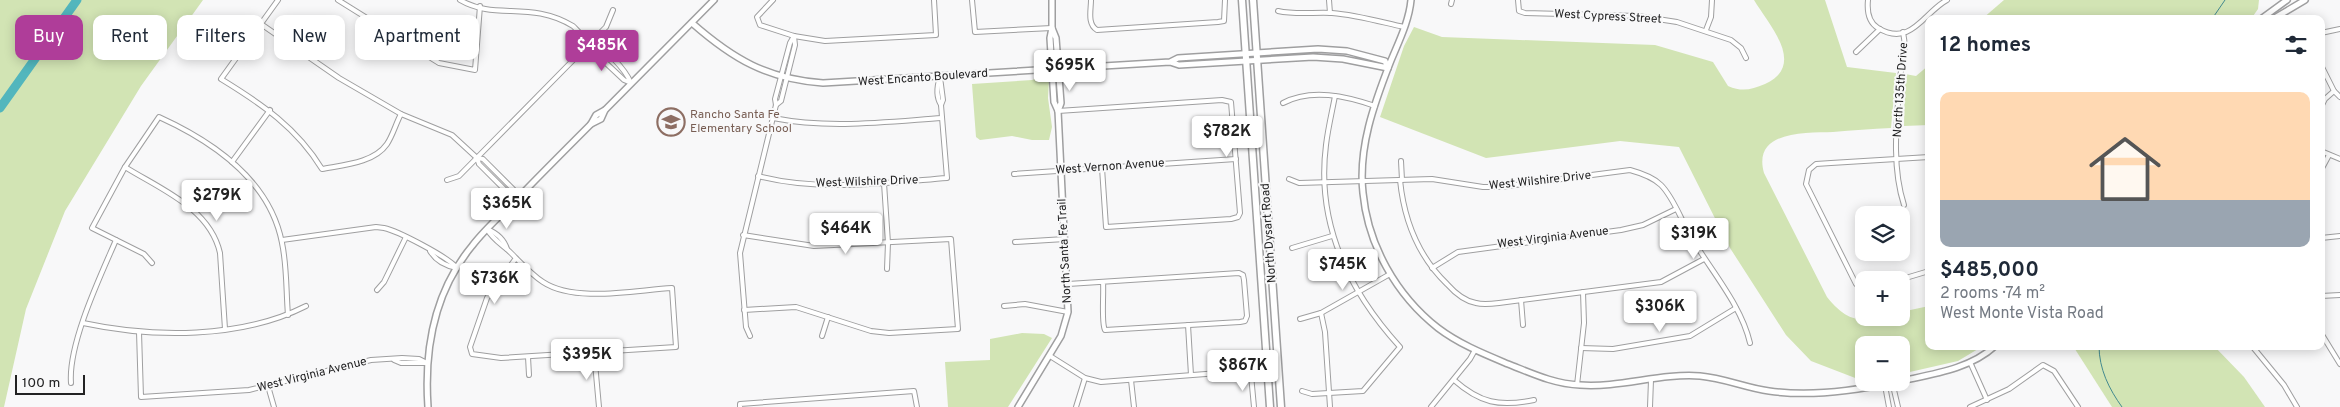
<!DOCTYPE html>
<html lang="en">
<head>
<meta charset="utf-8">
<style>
  :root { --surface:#fff; --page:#f2f2f3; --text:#1f2937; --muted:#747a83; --line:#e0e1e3; --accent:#af3d99 }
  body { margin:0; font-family:Overpass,sans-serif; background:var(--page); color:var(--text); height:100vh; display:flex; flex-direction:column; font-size:19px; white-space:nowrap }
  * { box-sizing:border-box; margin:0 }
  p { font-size:16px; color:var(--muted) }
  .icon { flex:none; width:28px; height:28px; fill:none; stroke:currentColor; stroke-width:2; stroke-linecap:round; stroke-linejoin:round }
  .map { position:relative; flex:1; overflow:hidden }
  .side { position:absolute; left:1925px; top:15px; width:400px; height:335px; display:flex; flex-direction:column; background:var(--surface); border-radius:10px; box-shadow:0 2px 12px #0003 }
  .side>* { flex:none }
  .top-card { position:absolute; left:15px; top:15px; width:475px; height:45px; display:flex; gap:10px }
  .tools { position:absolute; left:1855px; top:206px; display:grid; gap:10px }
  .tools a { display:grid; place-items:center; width:55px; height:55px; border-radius:10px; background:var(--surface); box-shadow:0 2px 12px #0003; font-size:25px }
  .scale { position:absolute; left:15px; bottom:12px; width:70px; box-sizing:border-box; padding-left:5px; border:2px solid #222223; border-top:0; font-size:14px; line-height:18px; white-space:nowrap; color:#222223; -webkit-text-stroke:4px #f8f8f9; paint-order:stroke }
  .price { position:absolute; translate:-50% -42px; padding:0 11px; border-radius:5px; background:#fff; color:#222; font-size:16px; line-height:32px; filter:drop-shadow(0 1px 2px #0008) }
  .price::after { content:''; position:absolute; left:50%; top:30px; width:15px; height:11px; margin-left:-8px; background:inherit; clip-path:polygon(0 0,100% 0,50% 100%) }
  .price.active { background:var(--accent); color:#fff }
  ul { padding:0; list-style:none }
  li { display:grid; align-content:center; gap:10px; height:265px; padding:0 15px }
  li+li { border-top:1px solid var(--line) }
  li span { display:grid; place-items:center; height:155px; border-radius:10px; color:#555 }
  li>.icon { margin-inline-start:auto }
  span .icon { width:90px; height:90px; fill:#fffc; stroke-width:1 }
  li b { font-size:21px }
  h2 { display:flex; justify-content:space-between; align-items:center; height:60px; padding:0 15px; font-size:21px }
  .tag { padding:0 18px; border-radius:10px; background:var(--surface); box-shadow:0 2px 12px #0003; font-size:18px; line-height:45px }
  .tag.active { background:var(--accent); color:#fff }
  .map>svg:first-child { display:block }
  .green { fill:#d2e4b4 }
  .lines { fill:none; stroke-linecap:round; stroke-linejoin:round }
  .stream { stroke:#448a8f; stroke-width:1 }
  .river { stroke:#52b6bd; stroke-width:9 }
  .minor-casing { stroke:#9f9fa0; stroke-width:6 }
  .tertiary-casing { stroke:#9f9fa0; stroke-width:8 }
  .primary-casing { stroke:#9f9fa0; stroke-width:9 }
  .minor { stroke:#fff; stroke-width:4 }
  .tertiary { stroke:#fff; stroke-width:5 }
  .primary { stroke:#fff; stroke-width:6 }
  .labels { text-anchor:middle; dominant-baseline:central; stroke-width:4; stroke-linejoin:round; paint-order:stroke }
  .street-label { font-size:12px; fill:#222223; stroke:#f8f8f9 }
  .education-label { font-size:12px; fill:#785e54; stroke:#f8f8f9; text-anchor:start }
</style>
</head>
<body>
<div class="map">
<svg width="2340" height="407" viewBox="0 0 2340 407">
  <rect width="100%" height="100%" fill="#f8f8f9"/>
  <g class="green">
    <polygon points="0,0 203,0 141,86 65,211 26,309 4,407 0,407"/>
    <path d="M1754,0h71l22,67 49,6 -5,55c-19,1 -39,2 -58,4 -27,1 -81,-2 -69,41l63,124c26,32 38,21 74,21v-6l28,-6v40h54l-25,15 -57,13v-29h-37l-1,36 -52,-20 -25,-26 -56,-87 -51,-101 -59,-6 -134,17 -106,-41 24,-71 10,-19 28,10 213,8 58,17 15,24c14,6 23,4 37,-2 42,-19 4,-59 -11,-84z"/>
    <polygon points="2004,0 2259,0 2258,9 2251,19 1982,19"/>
    <polygon points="1929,65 1929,125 1904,126 1905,74 1916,76"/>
    <polygon points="1040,77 1045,77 1049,81 1048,98 1052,127 1049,140 1032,140 1012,136 980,140 976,137 972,84 1032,80"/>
    <polygon points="1022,333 1044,334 1052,338 1008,407 948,407 945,362 990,360 990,339"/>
    <polygon points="2073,346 2214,346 2244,377 2265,407 2112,407"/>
  </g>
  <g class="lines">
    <g class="stream">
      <polyline points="2212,19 2225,0"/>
      <path d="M2099,346c0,23 10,43 23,61"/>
    </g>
    <polyline class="river" points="0,108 77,0"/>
    <g class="minor-casing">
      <g id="minor">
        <path d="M278,0l-57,79c41,25 76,49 101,90 21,-4 52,-6 65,-25 6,-9 9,-21 14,-30"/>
        <polyline points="338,0 439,63 475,70 480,6"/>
        <path d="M460,0c36,21 70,0 113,26 7,7 15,14 19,24l32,30 7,3"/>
        <polyline points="773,0 757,17 760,25 794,36 825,41 936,35 934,0"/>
        <polyline points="972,0 975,32 1052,28"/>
        <path d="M1091,0c0,10 -4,24 6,30l121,-8 6,-1 1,-21"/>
        <polyline points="1329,0 1330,13"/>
        <polyline points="1518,0 1519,11 1525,13 1638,16 1677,22 1731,40 1741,48 1746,58"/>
        <path d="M1868,0c-1,10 0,22 10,28 33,20 46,-16 69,-28"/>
        <polyline points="1451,4 1452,0"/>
        <path d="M1278,11c18,4 36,1 54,2 25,2 49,9 72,14"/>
        <polyline points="261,24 339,78 401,114 452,135 477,158 479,164 516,201"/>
        <polyline points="1706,30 1711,17 1712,0"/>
        <path d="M1903,32c4,17 -1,29 -3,46 -3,41 -9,87 4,127"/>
        <polyline points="2321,33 2340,29"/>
        <path d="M590,43c15,4 35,26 41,40"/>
        <polyline points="1856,52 1880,29"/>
        <polyline points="2321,65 2334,91 2340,97"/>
        <path d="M940,77c-3,9 -4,20 1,28"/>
        <path d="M1283,103c28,-15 63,-7 92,3"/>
        <polyline points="776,105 781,101 795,45 794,36"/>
        <polyline points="2321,107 2325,99 2334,91"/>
        <polyline points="1058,111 1222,100 1231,102 1240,213 1238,217 1231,219 1106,227 1102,168"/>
        <path d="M773,118c56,11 112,4 169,0"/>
        <polyline points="2321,151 2340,159"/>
        <polyline points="477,158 483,159 520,196"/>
        <polyline points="1401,161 1402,180"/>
        <polyline points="232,162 270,110"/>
        <path d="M125,167c35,22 85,41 95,86l5,76"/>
        <polyline points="2321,170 2329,155"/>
        <polyline points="1014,174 1236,159"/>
        <path d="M758,176c61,16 127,7 189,2l-6,-73 2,-5 -3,-23"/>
        <path d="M1289,179l10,4 133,-4 51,8h17l130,-17c11,3 23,7 31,15 13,13 20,35 29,50 20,35 51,69 60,108"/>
        <polyline points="447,180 459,176 590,43 606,27 613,10"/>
        <path d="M1400,180c4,40 18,76 47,104 8,9 17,17 29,19 7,2 15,1 23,0l162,-21 43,-23"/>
        <polyline points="884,183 888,243 887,269"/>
        <path d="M487,229c6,11 16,16 24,24 10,10 20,21 32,29 32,21 92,8 129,6l4,59 -175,11 -29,-4 -2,-7 17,-49 29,-40"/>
        <path d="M487,229c10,4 17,10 20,20"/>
        <polyline points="743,235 814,246 951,239 958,329 889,333 871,331 796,307 744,310"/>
        <polyline points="2321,238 2340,236"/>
        <path d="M282,240l94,-13 8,1c14,3 64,29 73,40"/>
        <polyline points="1015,242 1065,239"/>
        <polyline points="1292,248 1332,236"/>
        <path d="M430,251c6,10 16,15 27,17"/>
        <path d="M152,263l-8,-9 -52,-26 33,-61 34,-50c55,25 111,63 123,126 5,23 4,48 6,72"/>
        <polyline points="1432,268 1458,252 1621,230 1643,225 1676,209"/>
        <polyline points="1899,280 1929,271"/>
        <path d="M1068,284l171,-11 4,2 1,5 3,36 -2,5 -5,1 -135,8c-4,-7 -1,-36 -2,-48"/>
        <polyline points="1864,288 1856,284 1806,184 1809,170 1816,164 1831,163 1929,157"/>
        <polyline points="377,290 384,282 406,237"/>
        <polyline points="2321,296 2340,295"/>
        <polyline points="1521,300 1523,325"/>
        <polyline points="1004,306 1025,304 1068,312"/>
        <polyline points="1321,313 1325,332 1330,407"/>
        <polyline points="1300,319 1321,313 1390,274"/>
        <path d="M83,323c70,15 158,16 223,-17"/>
        <polyline points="1188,325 1191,375"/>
        <polyline points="139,332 141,397 249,390 371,360 402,358 419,359 427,363"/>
        <polyline points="2321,333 2340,364"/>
        <polyline points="750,336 746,327 740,253 776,105 775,99 790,43 794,36"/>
        <polyline points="822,336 828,317"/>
        <polyline points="2252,346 2284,385 2297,407"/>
        <polyline points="1581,348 1613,349 1690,336 1736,308"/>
        <polyline points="594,352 599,407"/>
        <polyline points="1050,356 1085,378 1101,382 1245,371 1251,375 1254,407"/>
        <polyline points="528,357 529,375"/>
        <polyline points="394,360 401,363 426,363"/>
        <polyline points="1970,362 1987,400"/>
        <polyline points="1131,380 1134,407"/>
        <path d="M1454,380c26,23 45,27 80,20"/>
        <path d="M71,383c-3,-39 29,-106 45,-143"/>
        <polyline points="1577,385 1584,323 1583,292"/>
        <polyline points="268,386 274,407"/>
        <path d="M1302,391l10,3 51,-3 37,-44c-51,-56 -84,-124 -74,-202 2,-17 6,-33 9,-49"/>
        <polyline points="740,407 740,404 914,391 917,407"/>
        <polyline points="1076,407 1085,378"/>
        <polyline points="1431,407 1470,359 1475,350"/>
        <polyline points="1650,407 1651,380"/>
        <polyline points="1889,407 1886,391 1888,384 1894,390 1898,407"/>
        <polyline points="1970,407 2009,389 2043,365 2054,371 2078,407"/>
      </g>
    </g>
    <g class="tertiary-casing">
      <g id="tertiary">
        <path d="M1411,0c-2,22 -13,43 -21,63 -16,41 -32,85 -27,130 5,52 33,102 75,135 21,16 46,26 70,36 23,9 46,20 72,21 40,3 80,-12 120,-9 24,2 46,12 69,15 41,6 85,0 125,-9"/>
        <polyline points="2261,19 2287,0"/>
        <polyline points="2273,19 2305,0"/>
        <path d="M692,23c41,36 75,56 131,60l347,-21 9,3 134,-8 30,2 45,9 -3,-7 -38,-10 -29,-2 -140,9 -8,4"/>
        <polyline points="1052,28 1056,38 1061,103 1058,111"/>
        <polyline points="591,124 601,119 605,110"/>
        <path d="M1901,381c32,-7 69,-12 94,-35"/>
        <path d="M428,407c-4,-58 6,-115 44,-161 13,-17 29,-31 44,-46 25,-26 50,-51 75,-76l5,-9 9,-5 109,-110"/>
        <polyline points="1018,407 1061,336 1068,312 1058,111 1054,102 1050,38 1052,28 1052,0"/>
      </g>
    </g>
    <g class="primary-casing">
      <g id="primary">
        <polyline points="1242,0 1270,407"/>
        <polyline points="1253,0 1281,407"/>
      </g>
    </g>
    <use href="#minor" class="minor"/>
    <use href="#tertiary" class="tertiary"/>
    <use href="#primary" class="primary"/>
  </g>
  <defs>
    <g id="school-ring" transform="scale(1.4375)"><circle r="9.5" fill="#f8f8f9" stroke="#8d6e63" stroke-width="1.5"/><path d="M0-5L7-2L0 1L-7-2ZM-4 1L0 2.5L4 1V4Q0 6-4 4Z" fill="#8d6e63"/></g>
  </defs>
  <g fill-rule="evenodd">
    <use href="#school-ring" x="671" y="122"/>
  </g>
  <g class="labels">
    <g class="street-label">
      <text transform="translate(1608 17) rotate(3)">West Cypress Street</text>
      <text transform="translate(923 78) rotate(-4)">West Encanto Boulevard</text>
      <text transform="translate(1901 90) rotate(-86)">North 135th Drive</text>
      <text transform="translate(1110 167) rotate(-4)">West Vernon Avenue</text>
      <text transform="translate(1540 181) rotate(-6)">West Wilshire Drive</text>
      <text transform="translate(867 182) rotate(-2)">West Wilshire Drive</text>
      <text transform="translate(1269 233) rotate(-94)">North Dysart Road</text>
      <text transform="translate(1553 238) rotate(-7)">West Virginia Avenue</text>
      <text transform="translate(1065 251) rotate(-93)">North Santa Fe Trail</text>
      <text transform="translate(312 375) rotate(-14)">West Virginia Avenue</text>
    </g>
    <g class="education-label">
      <text x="690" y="115">Rancho Santa Fe<tspan x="690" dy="14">Elementary School</tspan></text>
    </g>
  </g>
</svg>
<div class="tools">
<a><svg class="icon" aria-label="layers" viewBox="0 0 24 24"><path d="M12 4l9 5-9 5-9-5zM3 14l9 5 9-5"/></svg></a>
<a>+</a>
<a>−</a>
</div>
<div class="scale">100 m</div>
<b class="price active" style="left:602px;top:72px">$485K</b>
<b class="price" style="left:1070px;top:92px">$695K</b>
<b class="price" style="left:1227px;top:158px">$782K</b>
<b class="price" style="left:217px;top:222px">$279K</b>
<b class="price" style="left:507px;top:230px">$365K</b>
<b class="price" style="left:846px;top:255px">$464K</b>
<b class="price" style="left:1694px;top:260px">$319K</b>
<b class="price" style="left:1343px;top:291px">$745K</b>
<b class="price" style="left:495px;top:305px">$736K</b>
<b class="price" style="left:1660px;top:333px">$306K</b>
<b class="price" style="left:587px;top:381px">$395K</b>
<b class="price" style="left:1243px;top:392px">$867K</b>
<div class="top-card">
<a class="tag active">Buy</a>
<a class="tag">Rent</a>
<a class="tag">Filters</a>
<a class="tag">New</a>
<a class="tag">Apartment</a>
</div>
<section class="side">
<h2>12 homes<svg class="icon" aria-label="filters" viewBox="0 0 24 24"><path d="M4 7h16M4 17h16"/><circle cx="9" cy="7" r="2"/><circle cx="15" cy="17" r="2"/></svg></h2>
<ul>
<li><span style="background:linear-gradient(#ffd9b3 70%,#9aa5b1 0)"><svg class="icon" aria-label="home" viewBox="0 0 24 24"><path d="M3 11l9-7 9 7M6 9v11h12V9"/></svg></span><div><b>$485,000</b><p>2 rooms · 74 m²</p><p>West Monte Vista Road</p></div></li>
</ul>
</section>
</div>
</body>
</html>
